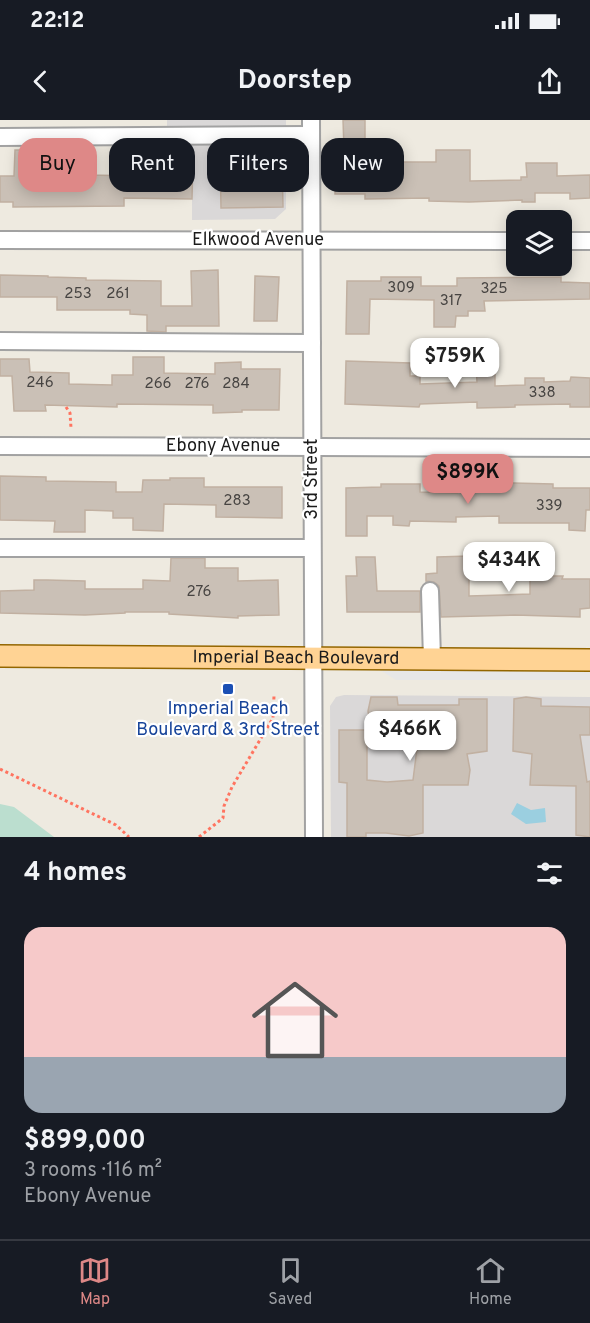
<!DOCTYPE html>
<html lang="en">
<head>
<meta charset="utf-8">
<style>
  :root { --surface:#171b24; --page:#242831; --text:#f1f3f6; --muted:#9ea1a6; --line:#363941; --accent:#de8887 }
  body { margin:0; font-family:Overpass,sans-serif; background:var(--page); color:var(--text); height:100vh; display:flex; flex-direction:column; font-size:22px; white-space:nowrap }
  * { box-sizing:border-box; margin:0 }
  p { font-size:20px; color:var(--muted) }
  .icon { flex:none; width:33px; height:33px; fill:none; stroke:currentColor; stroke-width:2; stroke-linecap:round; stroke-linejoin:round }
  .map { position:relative; height:717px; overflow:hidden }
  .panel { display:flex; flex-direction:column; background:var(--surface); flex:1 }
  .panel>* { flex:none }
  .top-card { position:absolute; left:18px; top:18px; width:555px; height:54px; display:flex; gap:12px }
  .tools { position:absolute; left:506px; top:90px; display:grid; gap:12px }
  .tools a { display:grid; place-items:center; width:66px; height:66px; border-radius:12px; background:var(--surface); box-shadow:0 3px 15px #0003; font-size:30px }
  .price { position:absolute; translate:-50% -51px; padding:0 14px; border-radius:12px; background:#fff; color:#222; font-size:20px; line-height:39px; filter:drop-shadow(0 2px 3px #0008) }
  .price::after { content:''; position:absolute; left:50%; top:36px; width:18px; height:14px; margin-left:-9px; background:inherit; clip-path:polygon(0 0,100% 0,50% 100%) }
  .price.current { background:var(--accent); color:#111 }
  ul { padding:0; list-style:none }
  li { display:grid; align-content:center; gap:12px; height:318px; padding:0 24px }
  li+li { border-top:2px solid var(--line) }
  li span { display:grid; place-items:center; height:186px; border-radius:18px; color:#555 }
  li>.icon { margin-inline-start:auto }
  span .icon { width:108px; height:108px; fill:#fffc; stroke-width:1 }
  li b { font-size:26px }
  h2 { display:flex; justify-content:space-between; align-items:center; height:72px; padding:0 24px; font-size:26px }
  .chip { padding:0 21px; border-radius:18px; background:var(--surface); box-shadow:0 3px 15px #0003; font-size:21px; line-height:54px }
  .chip.current { background:var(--accent); color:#111 }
  .status { display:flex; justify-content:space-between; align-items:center; height:42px; padding:0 30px; background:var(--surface); direction:ltr }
  .status svg { height:16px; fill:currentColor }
  header { display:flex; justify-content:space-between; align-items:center; height:78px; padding:0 24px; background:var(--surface); font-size:27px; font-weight:700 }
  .dock { display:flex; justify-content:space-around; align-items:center; height:84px; border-top:2px solid var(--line); background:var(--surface); font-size:16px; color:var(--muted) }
  .dock a { display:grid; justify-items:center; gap:3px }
  .dock .current { color:var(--accent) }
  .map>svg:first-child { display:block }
  .residential { fill:#dad8d8 }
  .wetland { fill:#bbdecf }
  .parking { fill:#e7e7e7 }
  .water { fill:#9bcfe0 }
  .building { fill:#cac0b6; stroke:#c1b0a1; stroke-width:1.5 }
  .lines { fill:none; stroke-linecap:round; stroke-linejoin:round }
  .minor-casing { stroke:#a2a2a2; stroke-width:20 }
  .major-casing { stroke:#936600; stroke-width:24 }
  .path { stroke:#ff7460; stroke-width:3; stroke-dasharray:3 3; stroke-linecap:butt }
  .minor { stroke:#fff; stroke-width:16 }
  .major { stroke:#ffd394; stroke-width:21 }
  .transit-dot { fill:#1a4fb4; stroke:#fff; stroke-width:2 }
  .labels { text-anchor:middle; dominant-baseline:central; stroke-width:4.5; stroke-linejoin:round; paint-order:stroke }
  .number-label { font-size:15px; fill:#474442 }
  .street-label { font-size:18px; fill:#1b1b1b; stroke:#fff }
  .transit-label { font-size:18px; fill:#164399; stroke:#fff }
</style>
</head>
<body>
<div class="status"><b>22:12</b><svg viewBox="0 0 49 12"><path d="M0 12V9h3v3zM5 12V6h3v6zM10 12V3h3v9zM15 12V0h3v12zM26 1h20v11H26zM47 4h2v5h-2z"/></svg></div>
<header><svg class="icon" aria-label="back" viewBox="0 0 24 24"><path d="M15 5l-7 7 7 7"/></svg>Doorstep<svg class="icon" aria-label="share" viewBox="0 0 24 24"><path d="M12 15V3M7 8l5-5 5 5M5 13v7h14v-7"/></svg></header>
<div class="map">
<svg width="590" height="717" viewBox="0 0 590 717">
  <rect width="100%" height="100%" fill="#eeeae0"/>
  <g class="residential">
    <polygon points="167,0 286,0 286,89 275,99 192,100 192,24 167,24"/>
    <polygon points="344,575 590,577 590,717 331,717 330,586 336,577"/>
  </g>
  <polygon class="wetland" points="0,684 14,687 54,717 0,717"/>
  <polygon class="parking" points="372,545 590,547 590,560 396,560"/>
  <polygon class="water" points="517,683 531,690 545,688 546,702 526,704 511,694"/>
  <g class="building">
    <polygon points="343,0 365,0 365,34 375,34 375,42 436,42 436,30 470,30 470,61 521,60 521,57 527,57 526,43 557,43 557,56 590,55 590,78 570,79 570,73 535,73 535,82 522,82 522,80 469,82 429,81 429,78 365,79 365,74 335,74 335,29 344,29"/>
    <polygon points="15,30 28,30 28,53 61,53 61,49 68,49 68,37 87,38 86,55 141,56 141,32 164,32 164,38 193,38 192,79 124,78 124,86 13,87 13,82 0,82 0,56 14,56"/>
    <polygon points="242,30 242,42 282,42 283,87 221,88 220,31"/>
    <polygon points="218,150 219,206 166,206 166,212 147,211 147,195 130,194 130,190 57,190 57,177 0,177 0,155 48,156 48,157 86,158 86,160 161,161 161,186 192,186 191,151"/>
    <polygon points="255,156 279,157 277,201 254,201"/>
    <polygon points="381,157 421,157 421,166 457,166 457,158 561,157 561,162 590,163 590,179 484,181 485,191 468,191 468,196 456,196 455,207 434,207 434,180 370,179 369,214 346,214 347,161 381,161"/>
    <polygon points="133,237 164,237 164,253 215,254 215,243 241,242 241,249 280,249 279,290 242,290 242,292 213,293 213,285 117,284 117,287 45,285 46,291 14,291 12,256 0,256 0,239 29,239 30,252 69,253 69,264 112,265 112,255 133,255"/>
    <polygon points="346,241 410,243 410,256 420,256 420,264 477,262 476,244 495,243 495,266 525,265 525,258 544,258 544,262 570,261 571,257 590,258 590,287 570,287 570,284 515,285 515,287 477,288 477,282 420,284 419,287 345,284"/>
    <polygon points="0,356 46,357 46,361 116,362 116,372 142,372 143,360 170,360 170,358 204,358 204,367 282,367 282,398 216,397 216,385 164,384 163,411 133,410 133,398 113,398 113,391 85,390 85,412 54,412 55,401 0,400"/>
    <polygon points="457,363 513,363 553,364 553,368 590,368 590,390 586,390 585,411 569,410 569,403 499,403 499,396 456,397 456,402 410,401 409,406 393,405 393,396 367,396 367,416 346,416 346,368 381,367 381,364 420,364 420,372 457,373"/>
    <polygon points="469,436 469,476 530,474 530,440 547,441 547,456 563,456 562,459 590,459 590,488 580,489 580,497 515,495 441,497 439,466 434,462 426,461 426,454 437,453 437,437"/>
    <polygon points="356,437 375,437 377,471 420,471 420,492 347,492 346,456 357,456"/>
    <polygon points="171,438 205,438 205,448 238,448 238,461 278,460 279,495 238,496 238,498 169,494 169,492 125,492 125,493 85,495 0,493 0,471 34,470 34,460 47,460 85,461 85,469 143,469 143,460 170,461"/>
    <polygon points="371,577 397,577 398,585 459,585 459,579 487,579 487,631 467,634 470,650 468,665 423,665 423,713 409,716 386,713 366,713 366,717 347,717 347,663 339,662 339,610 367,610 367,660 387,662 413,660 419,613 396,612 394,605 370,605 368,591"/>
    <polygon points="526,577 541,579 541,586 590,587 590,615 580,615 587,662 590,661 590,717 576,715 576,666 530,665 532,634 513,631 514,579"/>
  </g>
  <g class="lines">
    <g class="minor-casing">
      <g id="minor">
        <polyline points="311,0 314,717"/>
        <polyline points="0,17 311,15"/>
        <polyline points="0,120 516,121"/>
        <polyline points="561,121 590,121"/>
        <polyline points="0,221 312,223"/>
        <polyline points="0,326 590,328"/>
        <polyline points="0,428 312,428"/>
        <polyline points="430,471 432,539"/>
      </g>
    </g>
    <g class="major-casing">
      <g id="major">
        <path id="s1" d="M0,536l590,4"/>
      </g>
    </g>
    <g class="path">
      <polyline points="66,287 70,293 71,308"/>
      <polyline points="0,649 116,705 129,717"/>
      <polyline points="199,717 223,698 224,686 232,667 273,598 274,576"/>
    </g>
    <use href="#minor" class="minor"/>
    <use href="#major" class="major"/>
  </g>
  <rect class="transit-dot" x="222" y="563" width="12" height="12" rx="3"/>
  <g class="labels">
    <g class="number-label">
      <text x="401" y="168">309</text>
      <text x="494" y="169">325</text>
      <text x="78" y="174">253</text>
      <text x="118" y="174">261</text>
      <text x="451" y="181">317</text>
      <text x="40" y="263">246</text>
      <text x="158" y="264">266</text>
      <text x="197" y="264">276</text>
      <text x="236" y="264">284</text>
      <text x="542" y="273">338</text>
      <text x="237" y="381">283</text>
      <text x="549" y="386">339</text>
      <text x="199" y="472">276</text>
    </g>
    <g class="street-label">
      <text x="258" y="120">Elkwood Avenue</text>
      <text x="223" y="326">Ebony Avenue</text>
      <text transform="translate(312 359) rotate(-90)">3rd Street</text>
      <text stroke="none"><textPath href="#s1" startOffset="296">Imperial Beach Boulevard</textPath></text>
    </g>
    <g class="transit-label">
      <text x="228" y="589">Imperial Beach<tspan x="228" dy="21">Boulevard &amp; 3rd Street</tspan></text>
    </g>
  </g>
</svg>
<div class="tools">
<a><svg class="icon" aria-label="layers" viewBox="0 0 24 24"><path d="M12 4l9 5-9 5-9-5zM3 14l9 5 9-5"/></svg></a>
</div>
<b class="price" style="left:455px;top:269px">$759K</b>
<b class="price current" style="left:468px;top:385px">$899K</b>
<b class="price" style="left:509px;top:473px">$434K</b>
<b class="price" style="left:410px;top:642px">$466K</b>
<div class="top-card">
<a class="chip current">Buy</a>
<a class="chip">Rent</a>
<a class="chip">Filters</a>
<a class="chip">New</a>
</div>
</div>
<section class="panel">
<h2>4 homes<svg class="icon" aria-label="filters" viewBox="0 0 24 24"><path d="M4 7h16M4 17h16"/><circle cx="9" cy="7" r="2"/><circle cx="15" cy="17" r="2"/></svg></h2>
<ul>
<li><span style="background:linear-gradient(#f6c9c9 70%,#9aa5b1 0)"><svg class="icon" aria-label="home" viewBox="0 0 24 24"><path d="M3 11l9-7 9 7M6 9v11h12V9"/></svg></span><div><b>$899,000</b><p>3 rooms · 116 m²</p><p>Ebony Avenue</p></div></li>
</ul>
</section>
<nav class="dock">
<a class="current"><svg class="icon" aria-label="map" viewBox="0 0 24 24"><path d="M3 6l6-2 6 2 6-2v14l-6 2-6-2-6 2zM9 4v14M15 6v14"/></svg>Map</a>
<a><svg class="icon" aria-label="saved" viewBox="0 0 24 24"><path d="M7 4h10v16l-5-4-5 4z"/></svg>Saved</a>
<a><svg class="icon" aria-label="home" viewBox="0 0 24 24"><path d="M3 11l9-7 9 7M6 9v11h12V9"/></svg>Home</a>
</nav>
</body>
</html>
